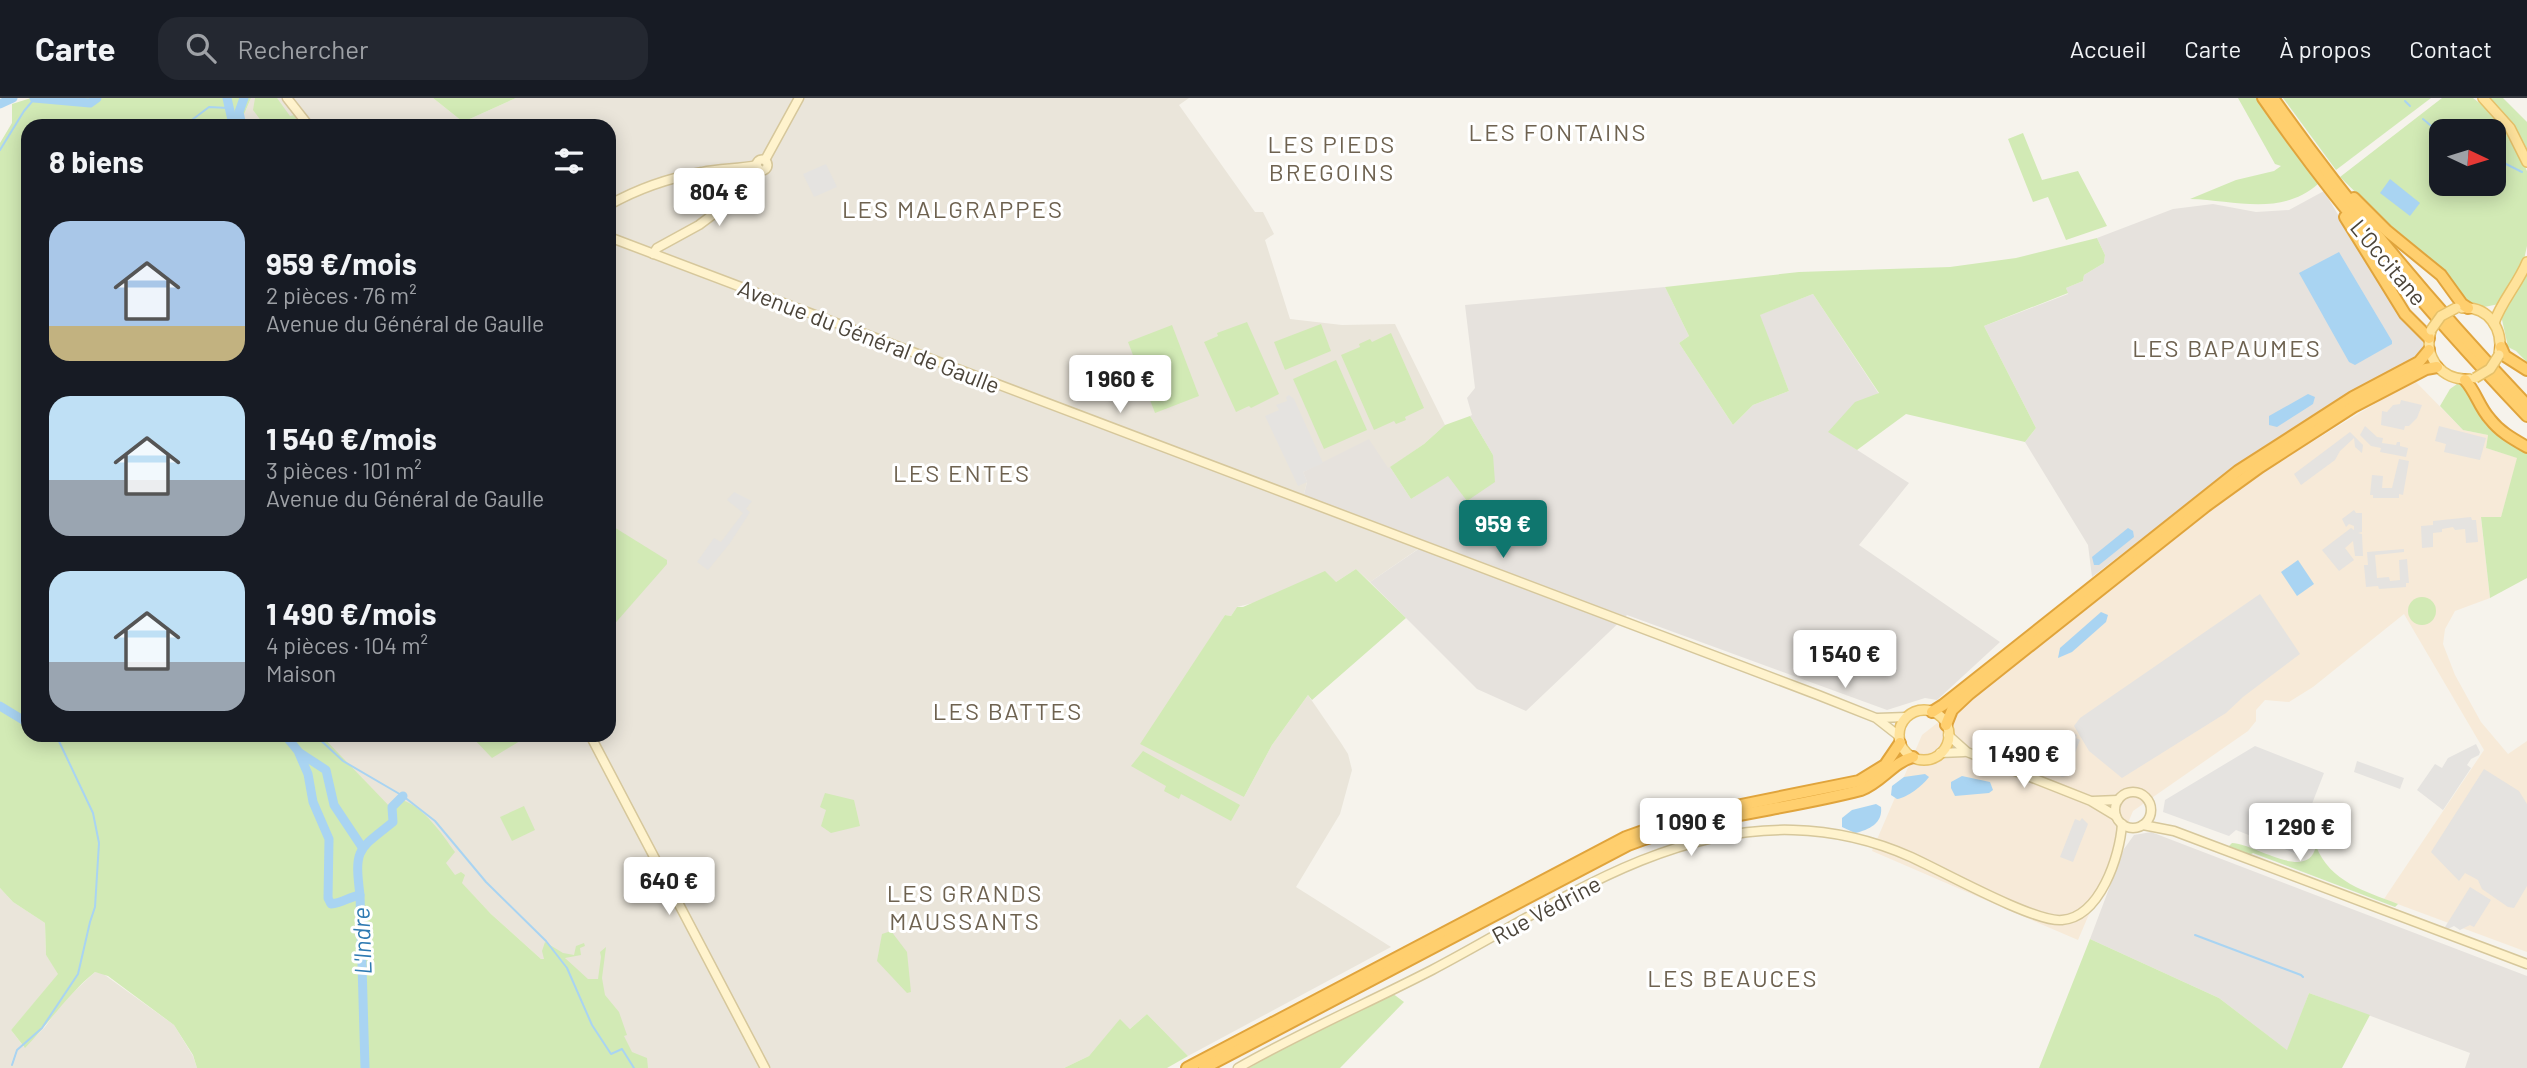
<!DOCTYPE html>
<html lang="fr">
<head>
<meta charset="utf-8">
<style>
  :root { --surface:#171b24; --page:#242831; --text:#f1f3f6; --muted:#9ea1a6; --line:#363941; --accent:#0f766e }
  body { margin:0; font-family:Barlow,sans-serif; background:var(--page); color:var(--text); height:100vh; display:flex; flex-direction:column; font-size:26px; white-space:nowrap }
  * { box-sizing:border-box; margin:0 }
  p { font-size:23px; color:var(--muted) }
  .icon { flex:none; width:38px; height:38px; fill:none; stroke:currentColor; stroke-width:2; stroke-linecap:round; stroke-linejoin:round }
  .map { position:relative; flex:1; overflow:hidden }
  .details { position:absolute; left:21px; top:21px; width:595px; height:623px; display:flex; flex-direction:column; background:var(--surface); border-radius:21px; box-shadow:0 4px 18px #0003 }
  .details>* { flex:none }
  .needle { width:46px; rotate:94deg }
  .fabs { position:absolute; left:2429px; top:21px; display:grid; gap:14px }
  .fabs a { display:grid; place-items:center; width:77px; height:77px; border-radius:14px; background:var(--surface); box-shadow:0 4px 18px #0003; font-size:35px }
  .price { position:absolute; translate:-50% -60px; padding:0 16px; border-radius:7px; background:#fff; color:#222; font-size:23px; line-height:46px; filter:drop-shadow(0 2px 4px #0008) }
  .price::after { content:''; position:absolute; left:50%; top:42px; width:21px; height:16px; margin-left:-10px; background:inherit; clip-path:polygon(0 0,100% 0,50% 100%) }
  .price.active { background:var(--accent); color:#fff }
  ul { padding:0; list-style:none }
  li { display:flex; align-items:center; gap:21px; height:175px; padding:0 28px }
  li span { display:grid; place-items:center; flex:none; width:196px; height:140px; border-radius:21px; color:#555 }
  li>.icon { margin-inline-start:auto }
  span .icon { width:84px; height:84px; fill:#fffc; stroke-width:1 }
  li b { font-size:30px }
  h2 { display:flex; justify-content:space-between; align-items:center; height:84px; padding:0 28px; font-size:30px }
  header { display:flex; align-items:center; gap:42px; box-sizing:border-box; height:98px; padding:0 35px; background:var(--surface); border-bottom:2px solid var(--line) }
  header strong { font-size:33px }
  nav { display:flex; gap:38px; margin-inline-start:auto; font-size:24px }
  .search { width:490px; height:63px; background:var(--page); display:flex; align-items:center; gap:18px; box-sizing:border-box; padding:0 24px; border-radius:21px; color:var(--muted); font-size:26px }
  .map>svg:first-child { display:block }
  .residential { fill:#eae5da }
  .commercial { fill:#f7ead8 }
  .industrial { fill:#e6e2dd }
  .green { fill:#d2eab5; fill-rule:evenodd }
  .parking { fill:#e5e3e0 }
  .water { fill:#a9d4f2 }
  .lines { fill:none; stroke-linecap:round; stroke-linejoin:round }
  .stream { stroke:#a9d4f2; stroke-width:2 }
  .river { stroke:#a9d4f2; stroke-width:9 }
  .secondary-casing { stroke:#d6c79b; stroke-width:11 }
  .primary-casing { stroke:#e6c16a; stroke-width:12 }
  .highway-casing { stroke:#e0a43c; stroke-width:14 }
  .secondary { stroke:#fff3cd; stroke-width:8 }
  .primary { stroke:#ffe39c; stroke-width:9 }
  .highway { stroke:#ffcf6e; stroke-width:10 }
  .primary-bridge-casing { stroke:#e6c16a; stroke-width:12; stroke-linecap:butt }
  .primary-bridge { stroke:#ffe39c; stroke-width:9 }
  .labels { text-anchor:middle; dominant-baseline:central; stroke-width:6; stroke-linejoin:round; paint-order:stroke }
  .street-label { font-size:23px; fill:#4b4439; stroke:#fff }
  .neighbourhood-label { font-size:24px; letter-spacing:2px; fill:#6e6250; stroke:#fff }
  .water-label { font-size:24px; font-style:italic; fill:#2e7ab2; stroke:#fff }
</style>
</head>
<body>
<header>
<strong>Carte</strong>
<div class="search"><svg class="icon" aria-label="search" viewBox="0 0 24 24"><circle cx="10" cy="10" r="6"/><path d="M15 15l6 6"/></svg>Rechercher</div>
<nav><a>Accueil</a><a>Carte</a><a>À propos</a><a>Contact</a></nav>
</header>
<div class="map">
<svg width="2527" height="970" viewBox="0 0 2527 970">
  <rect width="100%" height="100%" fill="#f6f3ec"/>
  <g class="residential">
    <polygon points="251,0 433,0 463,24 516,0 1189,0 1179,7 1255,114 1263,114 1274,136 1265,142 1290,221 1342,227 1395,226 1445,327 1424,346 1388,371 1323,365 1303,374 1307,384 1303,400 1421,449 1370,484 1356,471 1336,484 1237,509 1231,518 1225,517 1200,556 1244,699 1272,647 1308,597 1341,645 1348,656 1352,672 1340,716 1296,789 1391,849 1188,958 1147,916 1130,931 1120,922 1089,958 1064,970 640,970 565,860 541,861 491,816 321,637 609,637 609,28 239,28"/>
    <polygon points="0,790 13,804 45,825 46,857 59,876 11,932 24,949 45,929 62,905 95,874 102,875 174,927 193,958 197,970 0,970"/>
  </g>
  <polygon class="commercial" points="2414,282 2463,332 2488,337 2486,350 2518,360 2501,419 2481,420 2490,500 2455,513 2445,531 2443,546 2455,577 2481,624 2508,656 2527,643 2527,854 2384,801 2484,652 2404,516 2313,589 2289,604 2265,602 2256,612 2256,623 2248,633 2133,713 2078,842 1872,753 1922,637 2216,406 2294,355"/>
  <g class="industrial">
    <polygon points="2324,93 2372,174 2395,207 2424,242 2422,253 2417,260 2338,301 2255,354 2092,479 2088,447 2025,344 2036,330 1984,228 2068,196 2066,190 2083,183 2084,177 2104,165 2105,157 2097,140 2173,111 2213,106 2256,114 2289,112"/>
    <polygon points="1665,189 1689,238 1679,245 1733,327 1753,307 1789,293 1759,217 1813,196 1879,296 1829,334 1909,385 1859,447 2000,544 1937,602 1925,600 1887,612 1627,517 1526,613 1477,591 1370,484 1420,450 1303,400 1307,384 1303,374 1369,341 1388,370 1390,369 1411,401 1448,377 1493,357 1470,318 1472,317 1467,300 1475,290 1465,207"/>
    <polygon points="2151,734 2527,878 2527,970 2465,970 2470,955 2309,895 2288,953 2219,900 2090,841 2124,751 2134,737"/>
  </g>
  <g class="green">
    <path d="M31,0h220l-12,28h-211v609h293l73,76 8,-11c22,7 40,34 53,52l-9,11 9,12 6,-3 4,3 -3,8 29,31 50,45h3l-2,-8 3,-9 18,11 11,2 2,-9 8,-3 1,3 -5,2 1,7 -16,3 23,21h10l3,-22 -1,-5 6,-5 -4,31 3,17 14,17 8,23 -3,1 8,16 15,6 1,10h-451l-4,-13 -19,-30 -66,-49 -13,-4c-27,22 -46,51 -70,76l-14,-18 47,-56 -12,-19 -1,-32 -32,-21 -13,-14v-745l12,-20v-19z"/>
    <polygon points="255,0 277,0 290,18 294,17 301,28 265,28 253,12"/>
    <polygon points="433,0 516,0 463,24"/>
    <path d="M2238,0h24l56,86c-38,33 -84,16 -128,15l46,-19 38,-9 7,-5 -6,-2z"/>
    <polygon points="2283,0 2431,0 2336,72"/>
    <path d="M2442,0h31l22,17 19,28 13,28v75l-4,18 -24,40 -15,3 -16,-4 -36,-43 -50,-42 -42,-41zM2441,33h53v53h-53z"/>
    <polygon points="2489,0 2503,0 2527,24 2527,54 2509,23"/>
    <polygon points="2023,35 2042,82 2078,73 2107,128 2066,142 2048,99 2033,104 2008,41"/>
    <polygon points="2097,140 2105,157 2104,165 2084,177 2083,183 2066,190 2068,195 1984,228 2036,330 2025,344 1906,316 1857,352 1828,334 1855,304 1879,295 1813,196 1760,217 1789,293 1753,307 1733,327 1679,245 1689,238 1665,189 1799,174 1950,169 2016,160"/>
    <polygon points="2527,176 2527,264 2516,253 2508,249 2501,217"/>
    <polygon points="1247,224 1279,296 1251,310 1249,308 1236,314 1204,244 1218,238 1217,235"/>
    <polygon points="1321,226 1331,253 1285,272 1274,244"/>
    <polygon points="1172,227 1199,298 1155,315 1128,244"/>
    <polygon points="1391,235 1424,310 1405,319 1406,322 1396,326 1394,323 1374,332 1341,257 1360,249 1359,246 1370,241 1372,244"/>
    <polygon points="1336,262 1367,332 1324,351 1293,281"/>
    <polygon points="2457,286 2463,286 2506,342 2527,356 2527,480 2490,500 2481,419 2501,419 2517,360 2486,350 2488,337 2463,332 2440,308 2450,291"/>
    <polygon points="1470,318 1493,357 1495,384 1467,403 1448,378 1411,401 1390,369 1424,346 1445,327"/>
    <polygon points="609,426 667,462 667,466 611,530 609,528"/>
    <polygon points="1356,471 1406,520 1312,602 1308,597 1272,647 1244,699 1140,646 1225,517 1231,518 1237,509 1243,509 1325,473 1336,484"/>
    <circle cx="2422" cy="513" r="14"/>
    <polygon points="470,637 516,637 520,643 492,660"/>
    <polygon points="1143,653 1240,707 1231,723 1181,696 1179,701 1164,693 1166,688 1131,668"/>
    <polygon points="825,695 854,702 860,728 831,735 821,728 826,712 820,709"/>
    <polygon points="524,708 535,732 512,743 500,719"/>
    <path d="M2232,745c24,1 76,40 84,3 14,36 49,45 82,58l-3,3 -142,-54 -5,3 -20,-9z"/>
    <polygon points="891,833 907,854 911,894 907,895 877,863 882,836"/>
    <polygon points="2090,841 2219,900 2287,952 2309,895 2370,917 2342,970 2039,970"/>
    <polygon points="1392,895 1404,904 1340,970 1249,970 1288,947"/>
    <polygon points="1147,916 1188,958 1167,970 1064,970 1089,958 1120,921 1130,931"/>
  </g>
  <g class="parking">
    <polygon points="826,66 837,89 814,99 803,76"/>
    <polygon points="1289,297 1294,301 1323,365 1303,374 1307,384 1298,388 1265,318 1279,312 1276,307 1287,303 1286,299"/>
    <polygon points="2401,302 2422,307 2417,320 2409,328 2405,328 2404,332 2381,327 2382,313 2387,314 2393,307 2400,306"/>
    <polygon points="2365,328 2377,339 2383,340 2382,345 2396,347 2397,344 2400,344 2400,348 2408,350 2406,359 2380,354 2381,350 2371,348 2360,337"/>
    <polygon points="2439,328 2486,340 2480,362 2444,354 2446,346 2435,343"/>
    <polygon points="2350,334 2363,347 2362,355 2355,349 2354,340 2340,353 2335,362 2301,387 2294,376"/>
    <polygon points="2399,361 2409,363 2403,397 2399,396 2399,400 2373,400 2373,397 2370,397 2372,377 2383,378 2382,390 2392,390"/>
    <polygon points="734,394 752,403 746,411 750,414 730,445 708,472 697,464 714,440 721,444 743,415 727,402"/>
    <polygon points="2354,412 2356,415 2362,415 2362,434 2358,435 2362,436 2363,458 2355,458 2353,443 2345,450 2354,462 2339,473 2322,452 2351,430 2354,432 2354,428 2349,426 2346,429 2342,421"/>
    <polygon points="2471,419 2472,422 2476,422 2478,444 2466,445 2465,431 2455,432 2453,429 2442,431 2442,434 2433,435 2433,449 2422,450 2421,428 2433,427 2433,423"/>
    <polygon points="2404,451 2404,454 2375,457 2377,480 2389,479 2390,483 2400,482 2399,462 2407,461 2409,485 2406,485 2406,489 2379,491 2378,488 2366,489 2364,467 2368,467 2367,454"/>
    <polygon points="2260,496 2300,556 2243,599 2226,615 2122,680 2089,653 2074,628 2080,620"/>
    <polygon points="2068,633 2077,637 2076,640 2080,642 2066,678 2062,679 2044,670 2058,634"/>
    <polygon points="2476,646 2480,654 2479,657 2471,661 2467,667 2471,670 2443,712 2417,692 2435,666 2442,670 2448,660"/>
    <polygon points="2255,648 2324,675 2308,716 2302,753 2297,756 2236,732 2229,738 2163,714 2165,702"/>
    <polygon points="2357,663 2404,680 2400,691 2354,674"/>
    <polygon points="2484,671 2519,693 2527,706 2527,788 2514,810 2508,809 2482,791 2478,782 2465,775 2459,783 2431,754"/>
    <polygon points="2082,720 2088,726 2073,764 2060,759 2075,721 2080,723"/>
    <polygon points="2470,789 2491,802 2474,829 2470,827 2460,832 2454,828 2448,831 2445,829"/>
  </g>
  <g class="water">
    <polygon points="2390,81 2420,105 2410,118 2380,95"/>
    <polygon points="2339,154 2392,243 2392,246 2355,267 2349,264 2299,175"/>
    <polygon points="2308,296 2315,299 2313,306 2277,329 2269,327 2269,318"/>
    <polygon points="2128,430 2133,433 2134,439 2099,467 2094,467 2092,459"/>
    <polygon points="2298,462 2314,486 2297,498 2281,474"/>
    <polygon points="2101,514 2108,517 2106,524 2072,554 2058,560 2060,550"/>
    <path d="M1925,676l4,3c-6,8 -22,21 -32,22l-6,-4 1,-9 12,-9z"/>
    <polygon points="1962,678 1990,684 1993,692 1989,695 1955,698 1951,690 1951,684"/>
    <path d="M1876,706l5,3c2,16 -12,23 -26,26l-13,-6v-9l10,-8z"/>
  </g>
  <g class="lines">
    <g class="stream">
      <polyline points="2405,3 2410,8"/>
      <polyline points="2423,21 2436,32"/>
      <polyline points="184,28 209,9 228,10"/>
      <polyline points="0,52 24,13 35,0"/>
      <polyline points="2494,60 2522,74"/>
      <polyline points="315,637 343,663 403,698 435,723 486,784 546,843 567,870 592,927 611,956 622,951 634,970"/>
      <polyline points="2195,837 2301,877 2303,879"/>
      <polyline points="12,967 17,952 42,930 78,876 90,824 95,809 99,745 93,715 56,637"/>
    </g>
    <g class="river">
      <polyline points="34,0 90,5 97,0"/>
      <polyline points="227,0 232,22 237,28"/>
      <polyline points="0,6 13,0"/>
      <polyline points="242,28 239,14 244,0"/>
      <polyline points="0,608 28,625"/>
      <path d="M285,637l13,16 10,23 5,28 16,37 -1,59 3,6c11,-1 18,-7 29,-9"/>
      <polyline points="300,655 326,672 334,707 362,749"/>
      <path d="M365,970l-5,-173c-6,-47 -2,-45 33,-73l-1,-15 11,-11"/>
    </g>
    <g class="secondary-casing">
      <g id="secondary">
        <polyline points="287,0 309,28"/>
        <circle cx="762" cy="67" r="5.5"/>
        <polyline points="765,62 799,0"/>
        <path d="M609,107c30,-17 60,-27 93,-33 18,-4 37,-3 55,-7"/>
        <polyline points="609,139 1818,597 1876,620 1899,638"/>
        <polyline points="653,156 657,150 699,127 719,112 752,74 759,71"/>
        <polyline points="1878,620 1906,619"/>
        <polyline points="590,637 765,970"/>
        <polyline points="1948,637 1967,654 2091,703 2116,718"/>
        <polyline points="1940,655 1964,654"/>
        <circle cx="2133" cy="712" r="18"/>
        <polyline points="2093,703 2118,702"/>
        <polyline points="2143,727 2174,733 2527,866"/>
        <path d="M1238,970c63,-36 130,-65 194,-98 113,-59 228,-144 361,-140 40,1 82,11 118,27 31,14 124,66 151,63 38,-3 58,-64 60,-96"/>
      </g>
    </g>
    <g class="primary-casing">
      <g id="primary">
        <polyline points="2483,0 2510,30 2527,64"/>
        <path d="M2462,210c26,-2 42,21 37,46"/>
        <path d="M2494,225c7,-21 24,-39 33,-61"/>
        <path d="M2431,233c-8,26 11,50 38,48"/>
        <circle cx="1924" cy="637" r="25"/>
      </g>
    </g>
    <g class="highway-casing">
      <g id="highway">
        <path d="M2263,0c79,114 169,218 264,318"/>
        <path d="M2273,0c77,109 162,210 254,307"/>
        <polyline points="2354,100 2387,133 2441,177 2462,206 2468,210"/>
        <polyline points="2345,119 2405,216 2429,240"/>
        <polyline points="2501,249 2505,258 2527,272"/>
        <path d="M2465,282c11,12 14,27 25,39 10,13 23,20 37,28"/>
        <polyline points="1932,614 1943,607 2238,373 2353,299 2419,264 2429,252"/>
        <polyline points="1946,627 1952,612 1969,596 2206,408 2260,369 2353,309 2426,271 2437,269"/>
        <polyline points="1187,970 1626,739 1682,719 1859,683 1885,667 1900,645"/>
        <path d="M1204,970l424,-223c78,-30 153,-34 233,-55 21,-8 32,-28 52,-33"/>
      </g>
    </g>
    <use href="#secondary" class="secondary"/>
    <use href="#primary" class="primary"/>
    <use href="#highway" class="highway"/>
    <g class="primary-bridge-casing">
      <g id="primary-bridge">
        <polyline points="2431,232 2441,218 2456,210"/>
        <polyline points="2475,280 2490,271 2499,257"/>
      </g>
    </g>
    <use href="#primary-bridge" class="primary-bridge"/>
  </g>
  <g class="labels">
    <g class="street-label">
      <text transform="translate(2389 164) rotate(50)">L'Occitane</text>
      <text transform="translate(869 238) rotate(21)">Avenue du Général de Gaulle</text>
      <text transform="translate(1546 811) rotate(-28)">Rue Védrine</text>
    </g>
    <g class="neighbourhood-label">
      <text x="1558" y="33">LES FONTAINS</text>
      <text x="1332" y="45">LES PIEDS<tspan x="1332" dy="28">BREGOINS</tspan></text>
      <text x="953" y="110">LES MALGRAPPES</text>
      <text x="2227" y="249">LES BAPAUMES</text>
      <text x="962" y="374">LES ENTES</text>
      <text x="1008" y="612">LES BATTES</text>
      <text x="965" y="794">LES GRANDS<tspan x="965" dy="28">MAUSSANTS</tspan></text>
      <text x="1733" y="879">LES BEAUCES</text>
    </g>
    <g class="water-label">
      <text transform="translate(361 843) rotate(-92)">L'Indre</text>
    </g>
  </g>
</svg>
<div class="fabs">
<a><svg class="needle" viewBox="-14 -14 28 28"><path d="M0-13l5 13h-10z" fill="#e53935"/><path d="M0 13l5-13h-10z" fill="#9ea1a6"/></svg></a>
</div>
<b class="price" style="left:719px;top:130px">804 €</b>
<b class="price" style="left:1120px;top:317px">1 960 €</b>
<b class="price active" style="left:1503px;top:462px">959 €</b>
<b class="price" style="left:1845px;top:592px">1 540 €</b>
<b class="price" style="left:2024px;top:692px">1 490 €</b>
<b class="price" style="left:1691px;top:760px">1 090 €</b>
<b class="price" style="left:2300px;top:765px">1 290 €</b>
<b class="price" style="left:669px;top:819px">640 €</b>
<section class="details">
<h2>8 biens<svg class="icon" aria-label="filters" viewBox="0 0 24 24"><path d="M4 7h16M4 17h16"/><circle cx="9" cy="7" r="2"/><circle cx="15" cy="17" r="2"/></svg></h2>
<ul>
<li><span style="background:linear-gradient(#a9c7e8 75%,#c2b280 0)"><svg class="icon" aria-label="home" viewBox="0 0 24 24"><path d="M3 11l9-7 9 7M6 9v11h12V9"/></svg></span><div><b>959 €/mois</b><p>2 pièces · 76 m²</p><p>Avenue du Général de Gaulle</p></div></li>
<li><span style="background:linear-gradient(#bfe0f5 60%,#9aa5b1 0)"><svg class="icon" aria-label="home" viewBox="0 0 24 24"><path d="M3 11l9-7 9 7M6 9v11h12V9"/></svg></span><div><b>1 540 €/mois</b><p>3 pièces · 101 m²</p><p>Avenue du Général de Gaulle</p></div></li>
<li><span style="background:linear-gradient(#bfe0f5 65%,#9aa5b1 0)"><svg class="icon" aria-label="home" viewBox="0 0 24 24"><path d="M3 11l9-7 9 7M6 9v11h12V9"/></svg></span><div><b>1 490 €/mois</b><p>4 pièces · 104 m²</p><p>Maison</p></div></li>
</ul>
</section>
</div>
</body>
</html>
